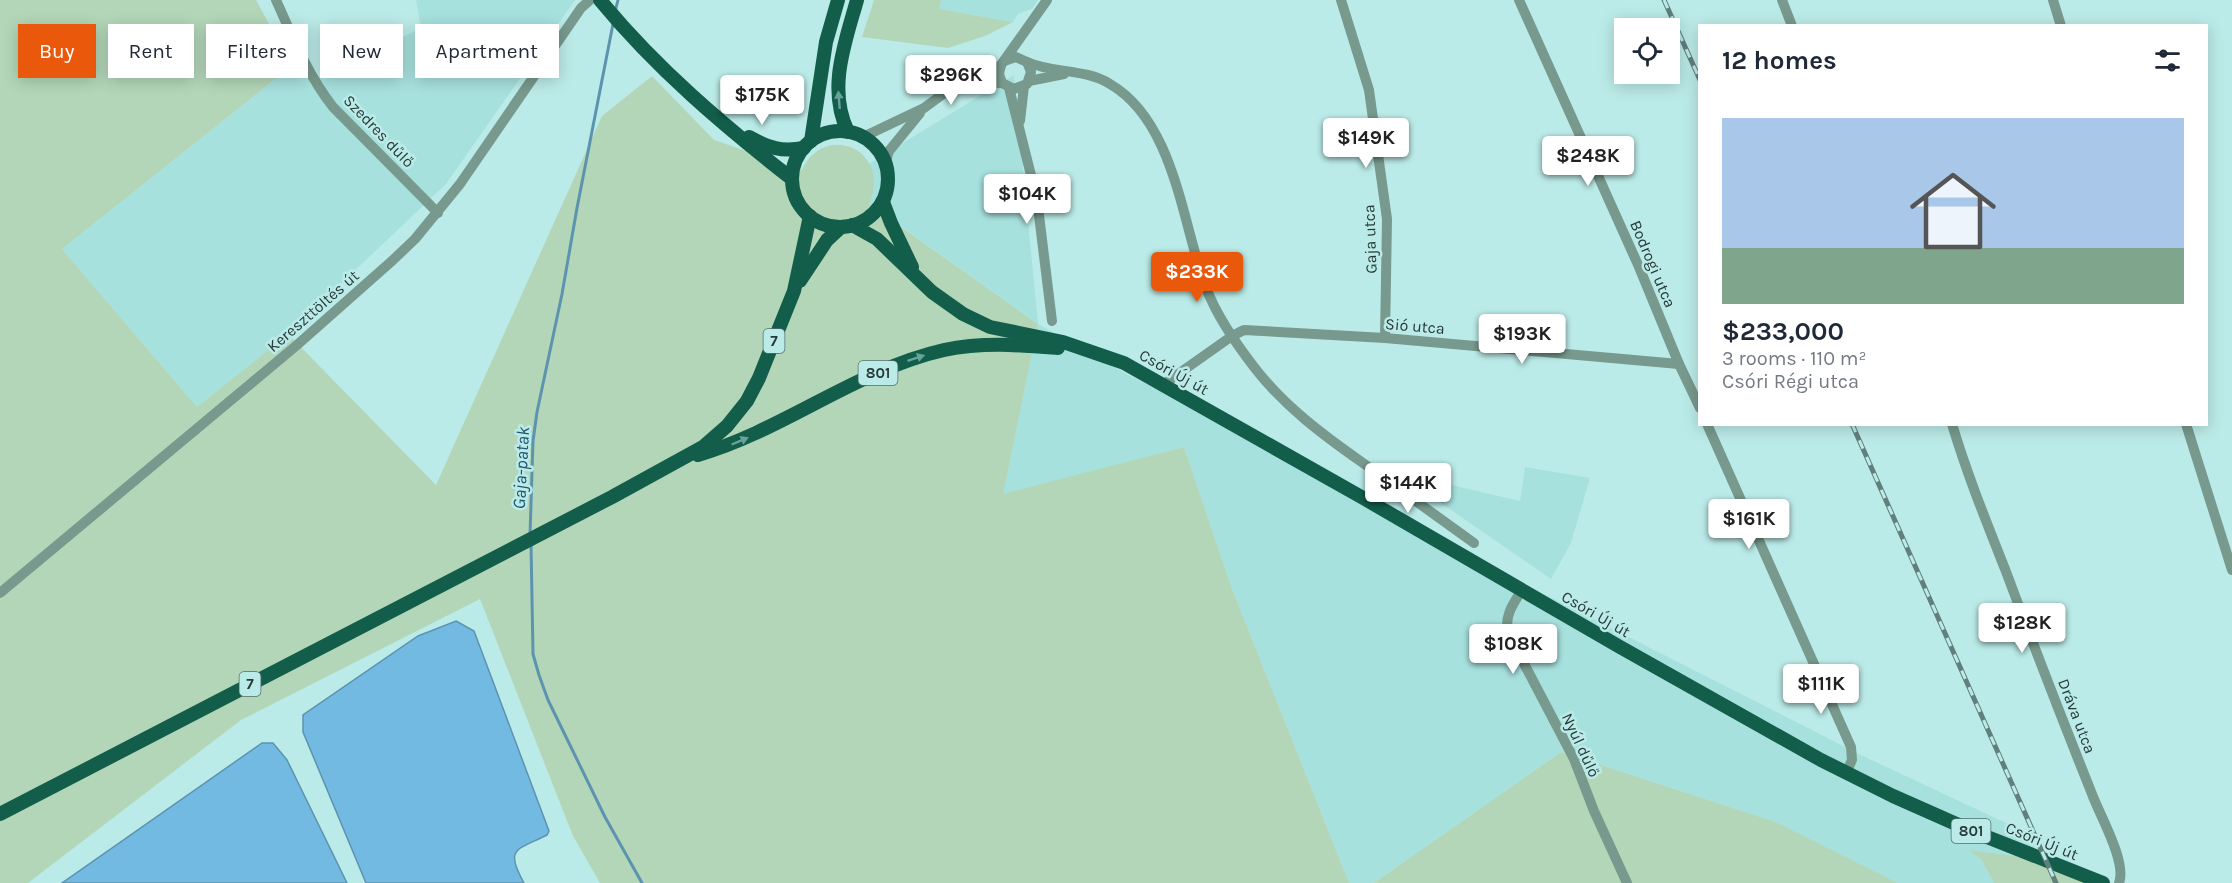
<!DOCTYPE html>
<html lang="en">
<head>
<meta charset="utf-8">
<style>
  :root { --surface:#fff; --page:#f6f6f7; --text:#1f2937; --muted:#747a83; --line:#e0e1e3; --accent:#ea580c }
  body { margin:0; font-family:Karla,sans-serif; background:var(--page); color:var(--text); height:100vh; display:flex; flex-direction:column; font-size:22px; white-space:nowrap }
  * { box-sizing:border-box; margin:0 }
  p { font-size:20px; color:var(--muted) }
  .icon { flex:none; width:33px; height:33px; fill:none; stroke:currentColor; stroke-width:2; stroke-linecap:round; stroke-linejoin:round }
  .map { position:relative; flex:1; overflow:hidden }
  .panel { position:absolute; left:1698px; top:24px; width:510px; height:402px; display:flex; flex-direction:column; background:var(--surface); border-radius:0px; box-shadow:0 3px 15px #0003 }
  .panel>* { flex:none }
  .top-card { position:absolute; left:18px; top:24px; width:570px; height:54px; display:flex; gap:12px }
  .fabs { position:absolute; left:1614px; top:18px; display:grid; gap:12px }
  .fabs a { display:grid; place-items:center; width:66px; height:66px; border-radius:0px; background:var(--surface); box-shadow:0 3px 15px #0003; font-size:30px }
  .price { position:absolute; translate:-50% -51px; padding:0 14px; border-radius:6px; background:#fff; color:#222; font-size:20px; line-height:39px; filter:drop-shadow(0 2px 3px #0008) }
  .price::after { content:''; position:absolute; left:50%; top:36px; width:18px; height:14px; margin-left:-9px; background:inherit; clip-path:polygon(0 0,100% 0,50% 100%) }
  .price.active { background:var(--accent); color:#fff }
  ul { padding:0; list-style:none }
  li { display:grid; align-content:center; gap:12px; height:318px; padding:0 24px }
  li+li { border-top:2px solid var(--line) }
  li span { display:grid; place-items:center; height:186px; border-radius:0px; color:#555 }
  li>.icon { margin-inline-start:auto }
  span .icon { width:108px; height:108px; fill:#fffc; stroke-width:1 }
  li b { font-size:26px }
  h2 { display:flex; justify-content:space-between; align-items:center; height:72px; padding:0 24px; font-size:26px }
  .tag { padding:0 21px; border-radius:0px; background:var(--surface); box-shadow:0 3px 15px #0003; font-size:21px; line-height:54px }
  .tag.active { background:var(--accent); color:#fff }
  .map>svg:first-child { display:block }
  .built { fill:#a7e1de }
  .green { fill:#b3d6b8 }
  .water { fill:#73bae2; stroke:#5c94af; stroke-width:1.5 }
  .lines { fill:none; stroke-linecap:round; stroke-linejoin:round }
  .stream { stroke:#5c94af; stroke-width:3 }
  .minor { stroke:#78998d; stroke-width:10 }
  .major { stroke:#125e4a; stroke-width:14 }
  .rail-casing { stroke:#617f7d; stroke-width:5 }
  .rail { stroke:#bbebe8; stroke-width:3; stroke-dasharray:9; stroke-linecap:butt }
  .oneway { fill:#66a499 }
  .labels { text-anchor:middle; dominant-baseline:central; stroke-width:5; stroke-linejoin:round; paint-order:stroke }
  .shield { fill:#bbebe8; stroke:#536f6e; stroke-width:1.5 }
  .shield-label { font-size:15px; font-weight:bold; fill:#273a39 }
  .street-label { font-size:16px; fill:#273a39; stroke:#bbebe8 }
  .water-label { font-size:18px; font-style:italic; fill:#1f5572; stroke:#bbebe8 }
</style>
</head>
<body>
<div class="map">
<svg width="2232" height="883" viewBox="0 0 2232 883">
  <rect width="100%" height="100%" fill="#bbebe8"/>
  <g class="built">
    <polygon points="416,0 575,0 446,184 288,334 197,407 62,249 288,69 320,78 421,28"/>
    <polygon points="941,0 1038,0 1032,9 1018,14 1013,22 938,9"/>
    <polygon points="1014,75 1038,324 1110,365 1538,591 1861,755 2021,830 2046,860 1970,851 1981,859 1994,883 1898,883 1776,822 1561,752 1374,883 1349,883 1231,586 1184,447 1002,495 1038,324 839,182"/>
    <polygon points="1525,467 1590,478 1571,543 1551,579 1409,481 1412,476 1520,501"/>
  </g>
  <g class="green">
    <path d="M0,0h256l29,53 3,16 -226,180 135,158 91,-73 148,151 166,-369 50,-40 62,64 88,30c22,-49 91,-21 67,34l169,120 -35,170 181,-47 47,139 118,297h-749l-27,-47 -93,-237 -239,121 -213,163h-28z"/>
    <polygon points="874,0 941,0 939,9 1013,22 985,36 948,48 862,37"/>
    <polygon points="1561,752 1776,822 1898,883 1374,883"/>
    <polygon points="1968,850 2046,860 2103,883 1994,883 1981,859"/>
  </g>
  <g class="water">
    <path d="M456,621l18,10 75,200 -2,4c-30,15 -43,13 -23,48h-158l-63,-151v-17l115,-79z"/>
    <polygon points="262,743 273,743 287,760 347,883 62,883"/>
  </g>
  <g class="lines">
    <g class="stream">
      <polyline points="615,12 618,0"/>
      <polyline points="530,535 533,441 537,412 562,294 577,208 613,24"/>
      <polyline points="531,544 533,654 539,675 548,700 605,817 642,883"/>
    </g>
    <g class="minor">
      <path d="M276,0c17,38 32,75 57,107l105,106"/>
      <polyline points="1341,0 1369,90 1387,219 1385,338"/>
      <polyline points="1519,0 1639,267 1679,364 1700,408"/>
      <polyline points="1782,0 1792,26"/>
      <polyline points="2053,0 2061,26"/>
      <path d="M1027,62c27,12 57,6 83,22 64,37 72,138 95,201 11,30 30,57 49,82 30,39 69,68 109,96 37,27 74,53 111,80"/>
      <polyline points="1001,65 999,74 1002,83 1014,89 1027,84 1031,72 1027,62 1016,57 1004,61"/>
      <polyline points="1029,81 1064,74"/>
      <polyline points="970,84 1002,83"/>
      <polyline points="1009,88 1037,199 1052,321"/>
      <polyline points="1020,121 1024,86"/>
      <polyline points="863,137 924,108 943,94 1001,65 1047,0"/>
      <polyline points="885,164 889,151 920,113"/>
      <polyline points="1164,384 1232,336 1244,330 1385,338 1679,364"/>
      <polyline points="1707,424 1851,747 1852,760 1846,773"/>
      <path d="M1952,424c15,50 34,97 53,145 28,75 57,150 87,225 8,22 35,68 27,89"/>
      <polyline points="2186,424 2232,570"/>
      <path d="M1522,590c-9,14 -18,26 -14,43l66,126 20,52 33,72"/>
      <polyline points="0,593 297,345 393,260 415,239 460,184 581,8 590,0"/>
    </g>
    <g class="major">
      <path d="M600,0c56,68 123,125 192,179"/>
      <circle cx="840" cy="179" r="48"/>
      <path d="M848,132c-21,-43 -3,-89 9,-132"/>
      <path d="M749,137c20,11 32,15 55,11"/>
      <polyline points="811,141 826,42 838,0"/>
      <polyline points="883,202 891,223 912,267"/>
      <polyline points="852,225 877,239 932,292 963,314 990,327 1063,342 1124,363 1365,499 1620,647 1821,760 1893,796 1972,831 2103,883"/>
      <polyline points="800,281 827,240 841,227"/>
      <path d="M698,455c86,-25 158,-85 246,-105 39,-8 75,-5 114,-2"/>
      <polyline points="0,814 612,497 703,447 727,426 747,401 759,378 794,291 810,216"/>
    </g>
    <g class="rail-casing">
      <g id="rail">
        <polyline points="1664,0 1700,80"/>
        <polyline points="1852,424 2056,883"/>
      </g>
    </g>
    <use href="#rail" class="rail"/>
  </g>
  <defs><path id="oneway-solid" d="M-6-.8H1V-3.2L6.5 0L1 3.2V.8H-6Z" transform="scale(1.5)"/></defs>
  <g class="oneway">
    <use href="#oneway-solid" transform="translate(839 100) rotate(-95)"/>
    <use href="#oneway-solid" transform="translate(916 358) rotate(-18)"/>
    <use href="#oneway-solid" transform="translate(740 441) rotate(-23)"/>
  </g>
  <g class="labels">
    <g class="shield">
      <rect x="763.5" y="329" width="21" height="24" rx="4.5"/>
      <rect x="858.5" y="361" width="39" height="24" rx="4.5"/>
      <rect x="239.5" y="672" width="21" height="24" rx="4.5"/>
      <rect x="1951.5" y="819" width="39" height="24" rx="4.5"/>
    </g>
    <g class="shield-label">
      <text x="774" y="341">7</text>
      <text x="878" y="373">801</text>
      <text x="250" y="684">7</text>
      <text x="1971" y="831">801</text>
    </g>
    <g class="street-label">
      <text transform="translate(379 131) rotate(46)">Szedres dűlő</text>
      <text transform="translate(1370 239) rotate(-92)">Gaja utca</text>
      <text transform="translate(1653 264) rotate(67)">Bodrogi utca</text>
      <text transform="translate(313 311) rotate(-41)">Kereszttöltés út</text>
      <text transform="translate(1415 326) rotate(5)">Sió utca</text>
      <text transform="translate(1174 372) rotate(29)">Csóri Új út</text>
      <text transform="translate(1596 614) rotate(30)">Csóri Új út</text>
      <text transform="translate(2077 716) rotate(69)">Dráva utca</text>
      <text transform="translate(1581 745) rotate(65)">Nyúl dűlő</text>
      <text transform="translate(2042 841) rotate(22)">Csóri Új út</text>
    </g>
    <g class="water-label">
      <text transform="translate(521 468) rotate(-87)">Gaja-patak</text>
    </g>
  </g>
</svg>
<div class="fabs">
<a><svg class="icon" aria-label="locate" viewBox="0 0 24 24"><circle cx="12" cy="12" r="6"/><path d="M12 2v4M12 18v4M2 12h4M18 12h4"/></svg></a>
</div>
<b class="price" style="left:951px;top:106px">$296K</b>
<b class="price" style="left:762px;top:126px">$175K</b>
<b class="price" style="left:1366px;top:169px">$149K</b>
<b class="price" style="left:1588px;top:187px">$248K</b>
<b class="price" style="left:1027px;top:225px">$104K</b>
<b class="price active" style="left:1197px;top:303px">$233K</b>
<b class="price" style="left:1522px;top:365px">$193K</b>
<b class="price" style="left:1408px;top:514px">$144K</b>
<b class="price" style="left:1749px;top:550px">$161K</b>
<b class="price" style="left:2022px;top:654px">$128K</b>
<b class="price" style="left:1513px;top:675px">$108K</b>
<b class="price" style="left:1821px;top:715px">$111K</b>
<div class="top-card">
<a class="tag active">Buy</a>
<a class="tag">Rent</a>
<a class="tag">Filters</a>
<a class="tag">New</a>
<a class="tag">Apartment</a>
</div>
<section class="panel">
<h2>12 homes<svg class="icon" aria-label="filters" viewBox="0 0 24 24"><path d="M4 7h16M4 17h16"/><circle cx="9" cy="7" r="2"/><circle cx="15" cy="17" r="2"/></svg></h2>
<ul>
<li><span style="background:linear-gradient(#a9c7e8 70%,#7fa58c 0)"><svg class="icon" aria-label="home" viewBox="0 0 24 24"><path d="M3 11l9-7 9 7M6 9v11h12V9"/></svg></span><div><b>$233,000</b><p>3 rooms · 110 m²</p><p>Csóri Régi utca</p></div></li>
</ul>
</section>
</div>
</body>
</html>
